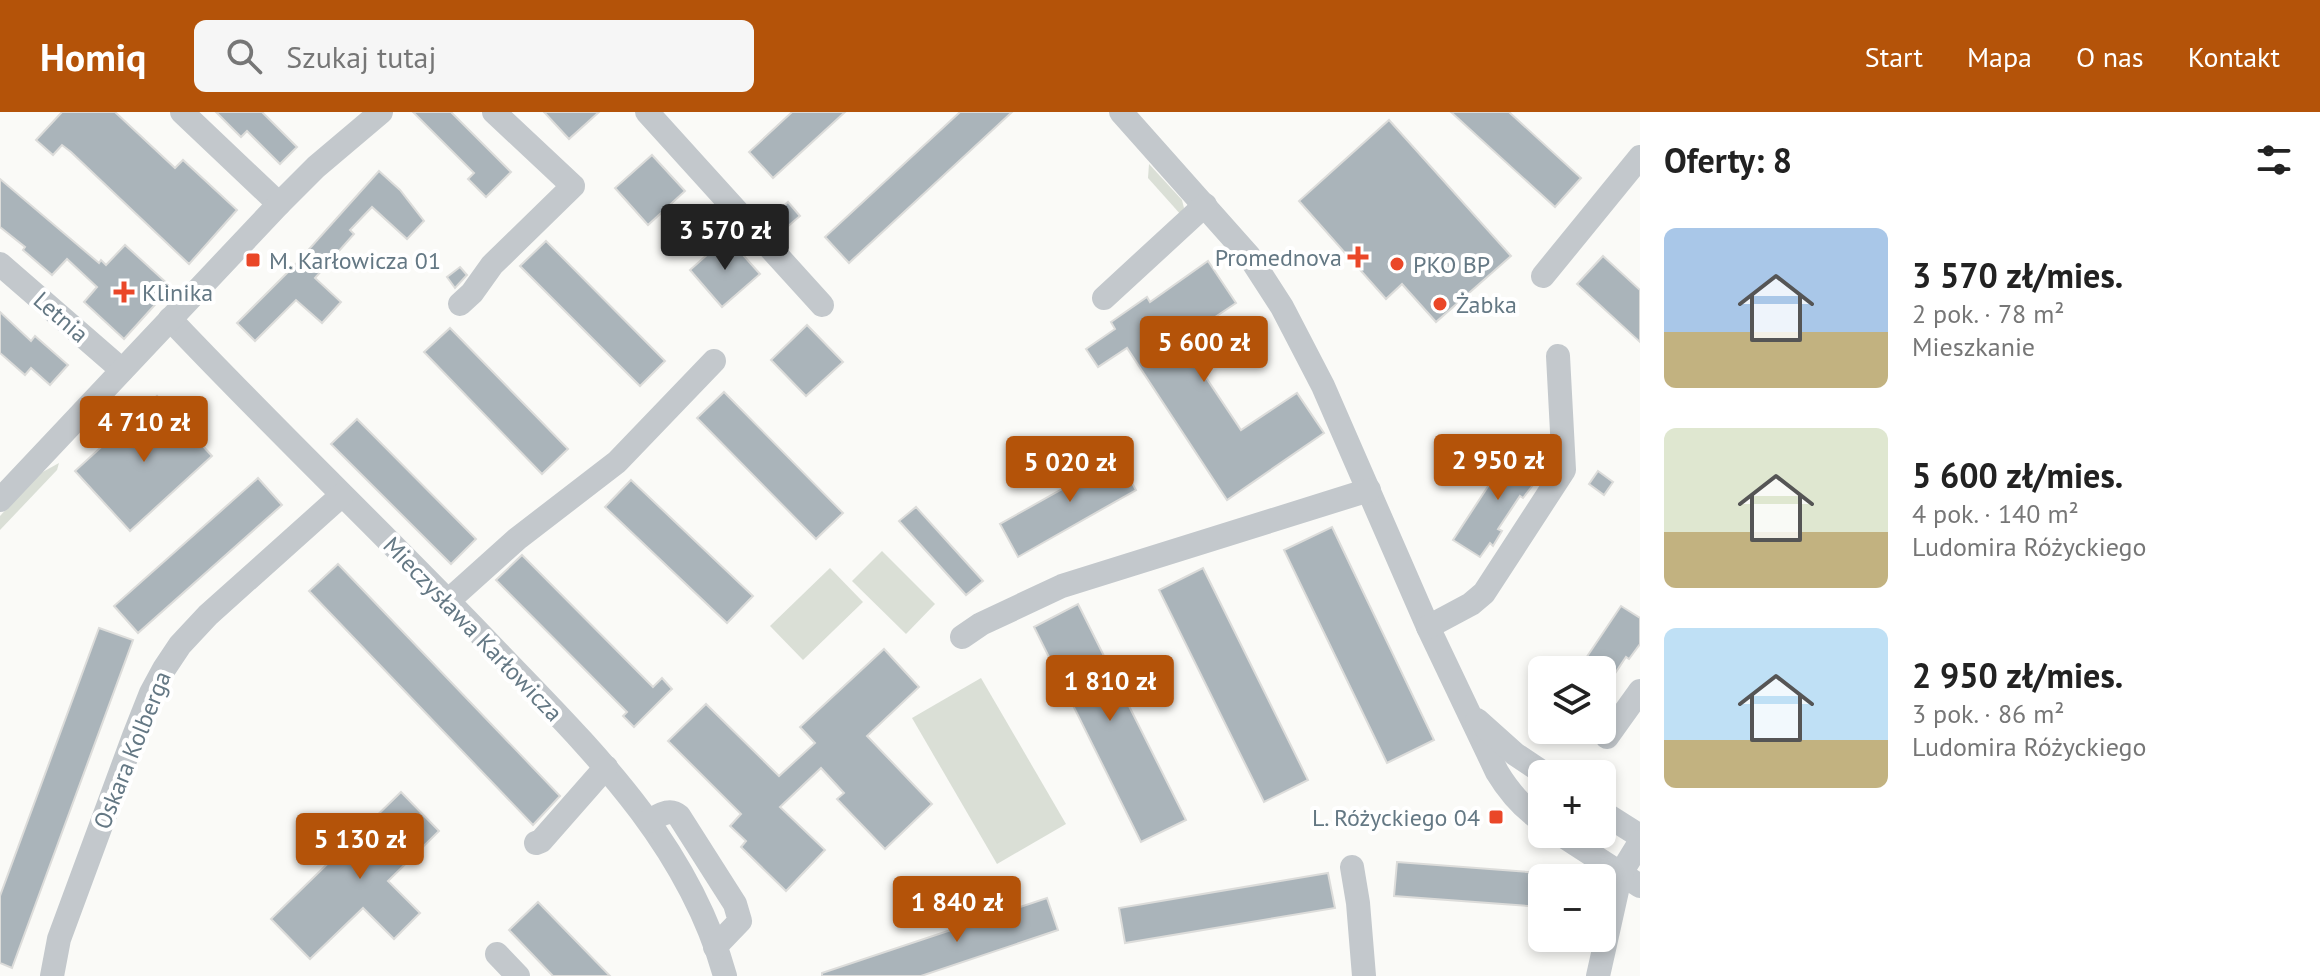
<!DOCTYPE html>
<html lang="pl">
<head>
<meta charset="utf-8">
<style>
  :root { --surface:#fff; --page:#f6f6f6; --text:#222; --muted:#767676; --accent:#b45309 }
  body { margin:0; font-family:"PT Sans",sans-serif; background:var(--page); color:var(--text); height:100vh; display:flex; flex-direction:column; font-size:30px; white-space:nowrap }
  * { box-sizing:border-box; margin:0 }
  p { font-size:26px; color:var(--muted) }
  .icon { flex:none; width:44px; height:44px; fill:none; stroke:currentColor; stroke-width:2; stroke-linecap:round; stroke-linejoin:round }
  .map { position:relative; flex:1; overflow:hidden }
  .sheet { display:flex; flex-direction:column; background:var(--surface); width:680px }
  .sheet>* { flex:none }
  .tools { position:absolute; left:1528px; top:544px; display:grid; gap:16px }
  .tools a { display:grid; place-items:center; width:88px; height:88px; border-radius:12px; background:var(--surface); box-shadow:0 4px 12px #0003; font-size:40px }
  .price { position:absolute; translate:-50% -68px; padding:0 18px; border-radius:8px; background:var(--accent); color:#fff; font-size:26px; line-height:52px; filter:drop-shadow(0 2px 4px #0008) }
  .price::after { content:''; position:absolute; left:50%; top:48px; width:24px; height:18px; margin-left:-12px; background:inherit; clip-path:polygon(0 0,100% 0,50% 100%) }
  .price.selected { background:#222; color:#fff }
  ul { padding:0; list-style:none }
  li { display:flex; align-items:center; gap:24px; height:200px; padding:0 24px }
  li span { display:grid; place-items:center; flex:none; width:224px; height:160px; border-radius:12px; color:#555 }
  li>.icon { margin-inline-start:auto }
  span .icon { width:96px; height:96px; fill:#fffc; stroke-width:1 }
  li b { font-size:34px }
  h2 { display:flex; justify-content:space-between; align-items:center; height:96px; padding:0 24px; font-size:34px }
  header { display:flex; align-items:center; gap:48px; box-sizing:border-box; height:112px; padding:0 40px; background:var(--accent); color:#fff }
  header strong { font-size:38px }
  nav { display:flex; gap:44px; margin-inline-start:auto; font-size:28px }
  .search { width:560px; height:72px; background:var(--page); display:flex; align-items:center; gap:20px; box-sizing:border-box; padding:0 28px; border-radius:12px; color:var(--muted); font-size:30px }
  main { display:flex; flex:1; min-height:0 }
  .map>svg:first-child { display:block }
  .green { fill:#dadfd6 }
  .building { fill:#aab4ba; stroke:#dcdcda; stroke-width:2 }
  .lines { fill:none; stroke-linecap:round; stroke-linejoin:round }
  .minor { stroke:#c3c8cc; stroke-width:24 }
  .poi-dot { fill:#ea4728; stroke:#fff; stroke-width:3 }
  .labels { text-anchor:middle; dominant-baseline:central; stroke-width:8; stroke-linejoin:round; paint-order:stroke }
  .poi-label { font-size:24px; fill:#647884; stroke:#fff; text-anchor:start }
  .street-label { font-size:24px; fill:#647884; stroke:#fff }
</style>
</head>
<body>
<header>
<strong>Homiq</strong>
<div class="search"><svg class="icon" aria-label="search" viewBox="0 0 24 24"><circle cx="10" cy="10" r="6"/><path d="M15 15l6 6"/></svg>Szukaj tutaj</div>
<nav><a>Start</a><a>Mapa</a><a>O nas</a><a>Kontakt</a></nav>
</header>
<main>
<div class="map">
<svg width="1640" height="864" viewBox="0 0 1640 864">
  <rect width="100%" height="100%" fill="#fafaf7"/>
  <g class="green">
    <polygon points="1149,52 1182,88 1184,96 1182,104 1148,66"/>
    <polygon points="59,351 57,358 0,418 0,404 39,362"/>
    <polygon points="882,439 935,492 906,522 852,469"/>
    <polygon points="830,456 863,490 803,548 770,514"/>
    <polygon points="981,566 1066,712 997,752 912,606"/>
  </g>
  <g class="building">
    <polygon points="62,0 115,0 175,56 183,48 237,98 189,152 71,40 62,33 53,43 36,28"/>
    <polygon points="216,0 262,0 297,35 280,52 247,19 241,25"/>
    <polygon points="413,0 451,0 511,60 486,85 468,67 474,61"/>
    <polygon points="544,0 599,0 569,27"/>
    <polygon points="792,0 845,0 773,66 749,40"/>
    <polygon points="960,0 1012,0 849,151 825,125"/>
    <polygon points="1451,0 1509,0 1581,66 1555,95"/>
    <polygon points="1389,8 1511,144 1436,210 1402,172 1386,187 1299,89"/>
    <polygon points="652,43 685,79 648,113 615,76"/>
    <polygon points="379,59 400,78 424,109 407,127 372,95 350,118 354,122 315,166 341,190 322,211 296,188 255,229 237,211 294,154"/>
    <polygon points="0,67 99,151 101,148 106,153 125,133 171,175 124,227 84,190 97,175 67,147 52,163 23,138 25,135 0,115"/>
    <polygon points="788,90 800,104 787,115 775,101"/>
    <polygon points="727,125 760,162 722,195 690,158"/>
    <polygon points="546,129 665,249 640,274 520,154"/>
    <polygon points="1603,144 1640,178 1640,230 1577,172"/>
    <polygon points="1208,149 1236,191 1181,228 1241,318 1297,281 1324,321 1227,388 1127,236 1098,255 1086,237 1115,217 1111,210 1147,185 1150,190"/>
    <polygon points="460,155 467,163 455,176 447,165"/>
    <polygon points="0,200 31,229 35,224 68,253 50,273 31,256 25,263 0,241"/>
    <polygon points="807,213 843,250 806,284 771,248"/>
    <polygon points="450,216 568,337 542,362 424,240"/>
    <polygon points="724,280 843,401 816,427 697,306"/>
    <polygon points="157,284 212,344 130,419 75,359"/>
    <polygon points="357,307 476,427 451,452 331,332"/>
    <polygon points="1109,329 1136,378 1018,445 1000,412 1101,355 1092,338"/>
    <polygon points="1515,333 1542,350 1529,370 1533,373 1523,386 1520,384 1498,417 1502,419 1493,434 1490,431 1480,445 1453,428"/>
    <polygon points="1598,359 1613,370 1604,383 1589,372"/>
    <polygon points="258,366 282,393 138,521 114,494"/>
    <polygon points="631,368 753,484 727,511 605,395"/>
    <polygon points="916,395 983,469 966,483 899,409"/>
    <polygon points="1332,415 1434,628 1387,651 1284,438"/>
    <polygon points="522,443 653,575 662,566 672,577 634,615 623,604 627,600 496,468"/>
    <polygon points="338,452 560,684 533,713 309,479"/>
    <polygon points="1203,456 1308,668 1264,690 1159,478"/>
    <polygon points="1078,492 1186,708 1141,730 1034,515"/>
    <polygon points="1621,494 1640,506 1640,532 1629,547 1626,545 1602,581 1602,558 1578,558"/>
    <polygon points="99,516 133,528 12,856 0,851 0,784"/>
    <polygon points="884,537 919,575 867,624 932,692 885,737 837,687 844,681 821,656 780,695 825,738 786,779 741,735 746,729 730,714 741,702 668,629 706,592 779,664 815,631 800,615"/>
    <polygon points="401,680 439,719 388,769 420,801 394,827 363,796 310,847 271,807"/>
    <polygon points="1397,750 1542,761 1542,795 1394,784"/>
    <polygon points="1328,761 1335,796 1125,831 1119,796"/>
    <polygon points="1047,786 1058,818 921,864 822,864 822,861"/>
    <polygon points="538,790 610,864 553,864 509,818"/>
  </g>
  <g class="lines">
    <g class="minor">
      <polyline points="182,0 279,92"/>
      <polyline points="647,0 822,193"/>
      <path d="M1121,0l128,144 33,51 41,79 105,241 69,145c12,20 26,36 45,49"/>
      <polyline points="0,152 122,258"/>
      <polyline points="1543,164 1640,45"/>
      <polyline points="1104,186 1205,93"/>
      <polyline points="460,192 472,181 492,153 573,74 494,0"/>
      <path d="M170,207c103,109 211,212 315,320 97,102 201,197 240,337"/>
      <polyline points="0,388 279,92 316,55 381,0"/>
      <polyline points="448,489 517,427 617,350 714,249"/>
      <polyline points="1428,515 1471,492 1484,481 1564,358 1558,244"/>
      <polyline points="962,525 981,512 1062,474 1369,378"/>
      <polyline points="1477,608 1515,642 1545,662"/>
      <polyline points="1607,625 1640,579"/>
      <polyline points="1602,700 1640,724"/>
      <path d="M649,709c10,-5 20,-14 30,-5l56,88 5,17 -25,26"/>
      <polyline points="1560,722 1640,774"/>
      <polyline points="536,731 541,729 606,655"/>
      <polyline points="1352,755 1358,791 1364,864"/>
      <polyline points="497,842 518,864"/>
      <polyline points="52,864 59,827 134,624 151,581 164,557 180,533 208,503 342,383"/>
      <polyline points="1598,864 1621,761 1640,730"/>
    </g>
  </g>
  <g class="poi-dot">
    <path d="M1354 133h8v8h8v8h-8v8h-8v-8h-8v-8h8z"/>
    <rect x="245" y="140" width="16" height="16" rx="4"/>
    <circle cx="1397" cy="152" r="8"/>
    <path d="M120 168h8v8h8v8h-8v8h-8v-8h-8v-8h8z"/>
    <circle cx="1440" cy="192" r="8"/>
    <rect x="1488" y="697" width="16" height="16" rx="4"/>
  </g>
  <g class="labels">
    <g class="poi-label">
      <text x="1342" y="145" text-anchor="end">Promednova</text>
      <text x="269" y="148">M. Karłowicza 01</text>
      <text x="1413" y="152">PKO BP</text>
      <text x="142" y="180">Klinika</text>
      <text x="1456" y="192">Żabka</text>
      <text x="1480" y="705" text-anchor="end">L. Różyckiego 04</text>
    </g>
    <g class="street-label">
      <text transform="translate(61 205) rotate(41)">Letnia</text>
      <text transform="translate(473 517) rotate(46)">Mieczysława Karłowicza</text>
      <text transform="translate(132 638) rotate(-68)">Oskara Kolberga</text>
    </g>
  </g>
</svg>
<div class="tools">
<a><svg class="icon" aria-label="layers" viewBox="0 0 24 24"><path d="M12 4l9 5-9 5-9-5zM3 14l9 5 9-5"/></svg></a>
<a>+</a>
<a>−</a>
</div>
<b class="price selected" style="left:725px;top:160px">3 570 zł</b>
<b class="price" style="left:1204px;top:272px">5 600 zł</b>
<b class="price" style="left:144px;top:352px">4 710 zł</b>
<b class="price" style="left:1498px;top:390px">2 950 zł</b>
<b class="price" style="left:1070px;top:392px">5 020 zł</b>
<b class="price" style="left:1110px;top:611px">1 810 zł</b>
<b class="price" style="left:360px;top:769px">5 130 zł</b>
<b class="price" style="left:957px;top:832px">1 840 zł</b>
</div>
<section class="sheet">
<h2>Oferty: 8<svg class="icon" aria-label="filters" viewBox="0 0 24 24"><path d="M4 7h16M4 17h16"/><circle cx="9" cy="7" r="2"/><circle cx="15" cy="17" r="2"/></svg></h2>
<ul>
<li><span style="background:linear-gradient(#a9c7e8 65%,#c2b280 0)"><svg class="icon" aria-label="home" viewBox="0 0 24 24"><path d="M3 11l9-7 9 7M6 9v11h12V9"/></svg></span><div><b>3 570 zł/mies.</b><p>2 pok. · 78 m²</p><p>Mieszkanie</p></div></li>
<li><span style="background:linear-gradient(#dfe7d0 65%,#c2b280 0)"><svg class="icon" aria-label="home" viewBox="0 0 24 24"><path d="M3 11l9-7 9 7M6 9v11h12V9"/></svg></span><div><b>5 600 zł/mies.</b><p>4 pok. · 140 m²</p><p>Ludomira Różyckiego</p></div></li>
<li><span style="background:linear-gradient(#bfe0f5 70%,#c2b280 0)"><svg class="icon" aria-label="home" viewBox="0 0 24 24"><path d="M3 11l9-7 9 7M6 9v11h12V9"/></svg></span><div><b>2 950 zł/mies.</b><p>3 pok. · 86 m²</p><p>Ludomira Różyckiego</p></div></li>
</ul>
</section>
</main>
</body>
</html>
